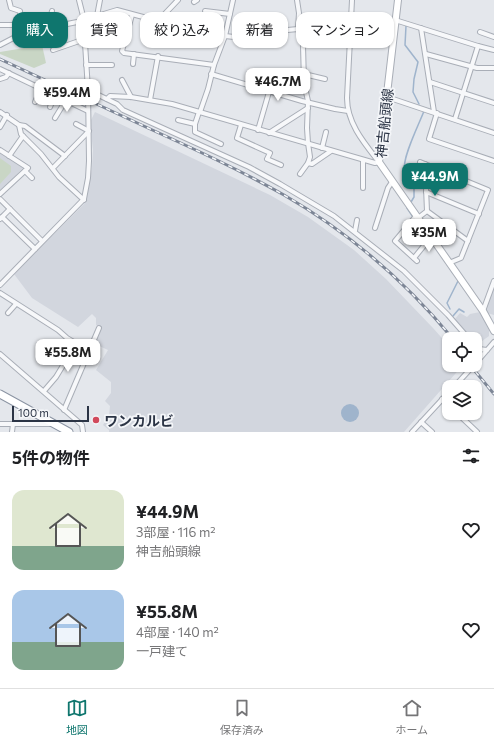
<!DOCTYPE html>
<html lang="ja">
<head>
<meta charset="utf-8">
<style>
  :root { --surface:#fff; --page:#f6f6f6; --text:#202124; --muted:#757577; --line:#e0e0e0; --accent:#0f766e }
  body { margin:0; font-family:Commissioner,"Noto Sans JP",sans-serif; background:var(--page); color:var(--text); height:100vh; display:flex; flex-direction:column; font-size:15px; white-space:nowrap }
  * { box-sizing:border-box; margin:0 }
  p { font-size:13px; color:var(--muted) }
  .icon { flex:none; width:22px; height:22px; fill:none; stroke:currentColor; stroke-width:2; stroke-linecap:round; stroke-linejoin:round }
  .map { position:relative; height:432px; overflow:hidden }
  .sheet { display:flex; flex-direction:column; background:var(--surface); flex:1 }
  .sheet>* { flex:none }
  .hud { position:absolute; left:12px; top:12px; width:470px; height:36px; display:flex; gap:8px }
  .buttons { position:absolute; left:442px; top:332px; display:grid; gap:8px }
  .buttons a { display:grid; place-items:center; width:40px; height:40px; border-radius:8px; background:var(--surface); box-shadow:0 1px 3px #0004; font-size:20px }
  .scale { position:absolute; left:12px; bottom:10px; width:77px; box-sizing:border-box; padding-left:4px; border:2px solid #2b3445; border-top:0; font-size:11px; line-height:14px; white-space:nowrap; color:#2b3445; -webkit-text-stroke:3px #f4f6f9; paint-order:stroke }
  .price { position:absolute; translate:-50% -34px; padding:0 9px; border-radius:8px; background:#fff; color:#222; font-size:13px; line-height:26px; filter:drop-shadow(0 1px 2px #0008) }
  .price::after { content:''; position:absolute; left:50%; top:24px; width:12px; height:9px; margin-left:-6px; background:inherit; clip-path:polygon(0 0,100% 0,50% 100%) }
  .price.current { background:var(--accent); color:#fff }
  ul { padding:0; list-style:none }
  li { display:flex; align-items:center; gap:12px; height:100px; padding:0 12px }
  li span { display:grid; place-items:center; flex:none; width:112px; height:80px; border-radius:12px; color:#555 }
  li>.icon { margin-inline-start:auto }
  span .icon { width:48px; height:48px; fill:#fffc; stroke-width:1 }
  li b { font-size:17px }
  h2 { display:flex; justify-content:space-between; align-items:center; height:48px; padding:0 12px; font-size:17px }
  .pill { padding:0 14px; border-radius:12px; background:var(--surface); box-shadow:0 1px 3px #0004; font-size:14px; line-height:36px }
  .pill.current { background:var(--accent); color:#fff }
  .menu { display:flex; justify-content:space-around; align-items:center; height:56px; border-top:1px solid var(--line); background:var(--surface); font-size:11px; color:var(--muted) }
  .menu a { display:grid; justify-items:center; gap:2px }
  .menu .current { color:var(--accent) }
  .map>svg:first-child { display:block }
  .built { fill:#d2d6de }
  .green { fill:#c9d6c5 }
  .water { fill:#9fb4cc }
  .lines { fill:none; stroke-linecap:round; stroke-linejoin:round }
  .stream { stroke:#9fb4cc; stroke-width:1.5 }
  .minor-casing { stroke:#a9aeb7; stroke-width:6 }
  .secondary-casing { stroke:#a9aeb7; stroke-width:8 }
  .trunk-casing { stroke:#8b94a3; stroke-width:9 }
  .minor { stroke:#f7f8fa; stroke-width:4 }
  .secondary { stroke:#fff; stroke-width:6 }
  .trunk { stroke:#fff; stroke-width:7 }
  .rail-casing { stroke:#7d8696; stroke-width:3 }
  .rail { stroke:#f4f6f9; stroke-width:1.5; stroke-dasharray:4.5; stroke-linecap:butt }
  .poi-dot { fill:#d1495b; stroke:#f4f6f9; stroke-width:1.5 }
  .labels { text-anchor:middle; dominant-baseline:central; stroke-width:3.5; stroke-linejoin:round; paint-order:stroke }
  .street-label { font-size:14px; fill:#2b3445; stroke:#f4f6f9 }
  .poi-label { font-size:14px; font-weight:bold; fill:#2b3445; stroke:#f4f6f9; text-anchor:start }
</style>
</head>
<body>
<div class="map">
<svg width="494" height="432" viewBox="0 0 494 432">
  <rect width="100%" height="100%" fill="#e4e7ec"/>
  <g class="built">
    <polygon points="95,112 270,195 308,217 354,250 386,279 433,328 449,346 449,365 463,365 404,432 109,432 109,430 103,425 109,416 110,406 105,401 111,393 111,382 96,370 108,350 95,344 101,329 96,325 96,318 92,314 78,327 32,298 14,274 86,202 92,168 93,150 90,122"/>
    <polygon points="0,153 24,167 0,192"/>
    <polygon points="494,285 494,315 487,313 485,310"/>
    <polygon points="480,312 489,330 489,336 478,344 475,339 473,339 455,319 460,313 467,317 470,314"/>
  </g>
  <g class="green">
    <polygon points="42,45 46,63 34,68 0,54 0,52"/>
    <polygon points="0,158 11,166 11,172 0,184"/>
  </g>
  <circle class="water" cx="350" cy="413" r="9"/>
  <g class="lines">
    <g class="stream">
      <polyline points="406,26 405,45 418,62 414,79 413,92 419,104"/>
      <path d="M411,202l3,-5v-23l-1,-2 -8,-3c-4,-9 15,-47 19,-58"/>
      <polyline points="407,208 413,217"/>
      <polyline points="415,220 432,243"/>
      <polyline points="448,265 452,272"/>
      <polyline points="450,309 447,303 458,281"/>
      <polyline points="453,316 459,309 464,312"/>
    </g>
    <g class="minor-casing">
      <g id="minor">
        <polyline points="9,0 11,8 20,11 21,25 23,33"/>
        <polyline points="297,0 299,13 298,29 303,45 304,83 308,101 307,128 308,143 310,157 308,163 300,174"/>
        <path d="M352,0l-5,98c0,25 17,45 32,64"/>
        <polyline points="194,2 197,0"/>
        <polyline points="205,11 230,14"/>
        <polyline points="132,15 122,51 124,53 214,65"/>
        <polyline points="83,16 97,16 100,0"/>
        <polyline points="97,16 117,10 158,21 178,0"/>
        <polyline points="395,20 478,46 455,119"/>
        <polyline points="0,25 21,25"/>
        <polyline points="48,28 51,41"/>
        <polyline points="50,28 49,21 52,11"/>
        <polyline points="421,28 434,112"/>
        <polyline points="105,29 107,19 106,14"/>
        <polyline points="480,32 494,37"/>
        <polyline points="181,33 225,34"/>
        <polyline points="225,36 243,38 277,31 298,29"/>
        <polyline points="0,45 23,33 82,21"/>
        <polyline points="478,46 494,50"/>
        <polyline points="53,50 85,39"/>
        <polyline points="426,54 477,68 494,68"/>
        <polyline points="133,64 134,54"/>
        <polyline points="86,65 112,65"/>
        <polyline points="0,69 88,111"/>
        <polyline points="211,74 302,101 335,109 348,111"/>
        <polyline points="304,74 325,79"/>
        <polyline points="0,79 6,77 9,73"/>
        <polyline points="122,80 131,97"/>
        <polyline points="430,82 494,103"/>
        <polyline points="88,90 117,104 123,110 249,167 280,184 334,216 404,271 448,315 469,339"/>
        <polyline points="387,97 494,133"/>
        <polyline points="107,99 110,96 131,97 172,104 375,163 379,162"/>
        <polyline points="150,100 158,56"/>
        <polyline points="35,102 41,88"/>
        <polyline points="50,107 55,95"/>
        <polyline points="0,112 19,125 21,134 41,154 59,177 84,200"/>
        <polyline points="199,112 195,124 195,132 221,144"/>
        <polyline points="200,112 208,89 214,65 225,36 233,0"/>
        <polyline points="437,113 429,139 494,161"/>
        <polyline points="55,118 66,100"/>
        <polyline points="178,120 195,124"/>
        <polyline points="19,125 25,126 65,156"/>
        <polyline points="241,125 237,138 270,153 267,159 281,165"/>
        <polyline points="0,127 7,115"/>
        <polyline points="258,130 269,92"/>
        <polyline points="269,133 308,108"/>
        <polyline points="322,148 326,132"/>
        <polyline points="0,150 28,168 0,194"/>
        <polyline points="9,156 23,136"/>
        <polyline points="420,162 488,190 461,258 449,263"/>
        <polyline points="308,163 312,164 331,151"/>
        <polyline points="53,168 89,131 76,124"/>
        <polyline points="25,171 32,178"/>
        <polyline points="363,188 363,160"/>
        <polyline points="426,192 479,214"/>
        <polyline points="0,199 42,241"/>
        <polyline points="427,211 468,241"/>
        <polyline points="416,216 395,241 417,261"/>
        <polyline points="2,217 35,249"/>
        <polyline points="418,218 427,211 425,164"/>
        <polyline points="0,219 10,209"/>
        <polyline points="375,228 388,188 392,182"/>
        <polyline points="355,231 357,220"/>
        <polyline points="414,258 431,237"/>
        <polyline points="0,285 84,199 88,178 89,161 88,90 85,43 82,21 83,16 79,0"/>
        <polyline points="0,293 58,330 67,338 89,351"/>
        <polyline points="483,311 494,281"/>
        <polyline points="8,313 16,304"/>
        <polyline points="475,346 479,349 487,350"/>
        <polyline points="0,354 82,425 83,432"/>
        <polyline points="475,364 494,342"/>
        <polyline points="454,387 474,365"/>
        <polyline points="44,391 56,377 76,344"/>
        <polyline points="442,399 449,406"/>
        <polyline points="64,410 99,328"/>
        <polyline points="457,413 477,432"/>
        <polyline points="421,422 432,432"/>
        <polyline points="0,424 52,424"/>
        <polyline points="12,432 13,424"/>
        <polyline points="412,432 449,392"/>
      </g>
    </g>
    <g class="secondary-casing">
      <polyline id="secondary" points="398,0 379,162 483,311 494,331"/>
    </g>
    <g class="trunk-casing">
      <polyline id="trunk" points="0,394 69,432"/>
    </g>
    <use href="#minor" class="minor"/>
    <use href="#secondary" class="secondary"/>
    <use href="#trunk" class="trunk"/>
    <g class="rail-casing">
      <g id="rail">
        <path d="M0,59c49,23 99,46 148,69 46,21 92,42 136,67 64,37 122,87 169,144"/>
        <polyline points="470,365 494,394"/>
      </g>
    </g>
    <use href="#rail" class="rail"/>
  </g>
  <circle class="poi-dot" cx="96" cy="420" r="4"/>
  <g class="labels">
    <g class="street-label">
      <text transform="translate(384 123) rotate(-84)">神吉船頭線</text>
    </g>
    <g class="poi-label">
      <text x="104" y="420">ワンカルビ</text>
    </g>
  </g>
</svg>
<div class="buttons">
<a><svg class="icon" aria-label="locate" viewBox="0 0 24 24"><circle cx="12" cy="12" r="6"/><path d="M12 2v4M12 18v4M2 12h4M18 12h4"/></svg></a>
<a><svg class="icon" aria-label="layers" viewBox="0 0 24 24"><path d="M12 4l9 5-9 5-9-5zM3 14l9 5 9-5"/></svg></a>
</div>
<div class="scale">100 m</div>
<b class="price" style="left:278px;top:102px">¥46.7M</b>
<b class="price" style="left:67px;top:113px">¥59.4M</b>
<b class="price current" style="left:435px;top:197px">¥44.9M</b>
<b class="price" style="left:429px;top:253px">¥35M</b>
<b class="price" style="left:68px;top:373px">¥55.8M</b>
<div class="hud">
<a class="pill current">購入</a>
<a class="pill">賃貸</a>
<a class="pill">絞り込み</a>
<a class="pill">新着</a>
<a class="pill">マンション</a>
</div>
</div>
<section class="sheet">
<h2>5件の物件<svg class="icon" aria-label="filters" viewBox="0 0 24 24"><path d="M4 7h16M4 17h16"/><circle cx="9" cy="7" r="2"/><circle cx="15" cy="17" r="2"/></svg></h2>
<ul>
<li><span style="background:linear-gradient(#dfe7d0 70%,#7fa58c 0)"><svg class="icon" aria-label="home" viewBox="0 0 24 24"><path d="M3 11l9-7 9 7M6 9v11h12V9"/></svg></span><div><b>¥44.9M</b><p>3部屋 · 116 m²</p><p>神吉船頭線</p></div><svg class="icon" aria-label="heart" viewBox="0 0 24 24"><path d="M12 20l-8-8c-3-5 5-10 8-4 3-6 11-1 8 4z"/></svg></li>
<li><span style="background:linear-gradient(#a9c7e8 65%,#7fa58c 0)"><svg class="icon" aria-label="home" viewBox="0 0 24 24"><path d="M3 11l9-7 9 7M6 9v11h12V9"/></svg></span><div><b>¥55.8M</b><p>4部屋 · 140 m²</p><p>一戸建て</p></div><svg class="icon" aria-label="heart" viewBox="0 0 24 24"><path d="M12 20l-8-8c-3-5 5-10 8-4 3-6 11-1 8 4z"/></svg></li>
</ul>
</section>
<nav class="menu">
<a class="current"><svg class="icon" aria-label="map" viewBox="0 0 24 24"><path d="M3 6l6-2 6 2 6-2v14l-6 2-6-2-6 2zM9 4v14M15 6v14"/></svg>地図</a>
<a><svg class="icon" aria-label="saved" viewBox="0 0 24 24"><path d="M7 4h10v16l-5-4-5 4z"/></svg>保存済み</a>
<a><svg class="icon" aria-label="home" viewBox="0 0 24 24"><path d="M3 11l9-7 9 7M6 9v11h12V9"/></svg>ホーム</a>
</nav>
</body>
</html>
